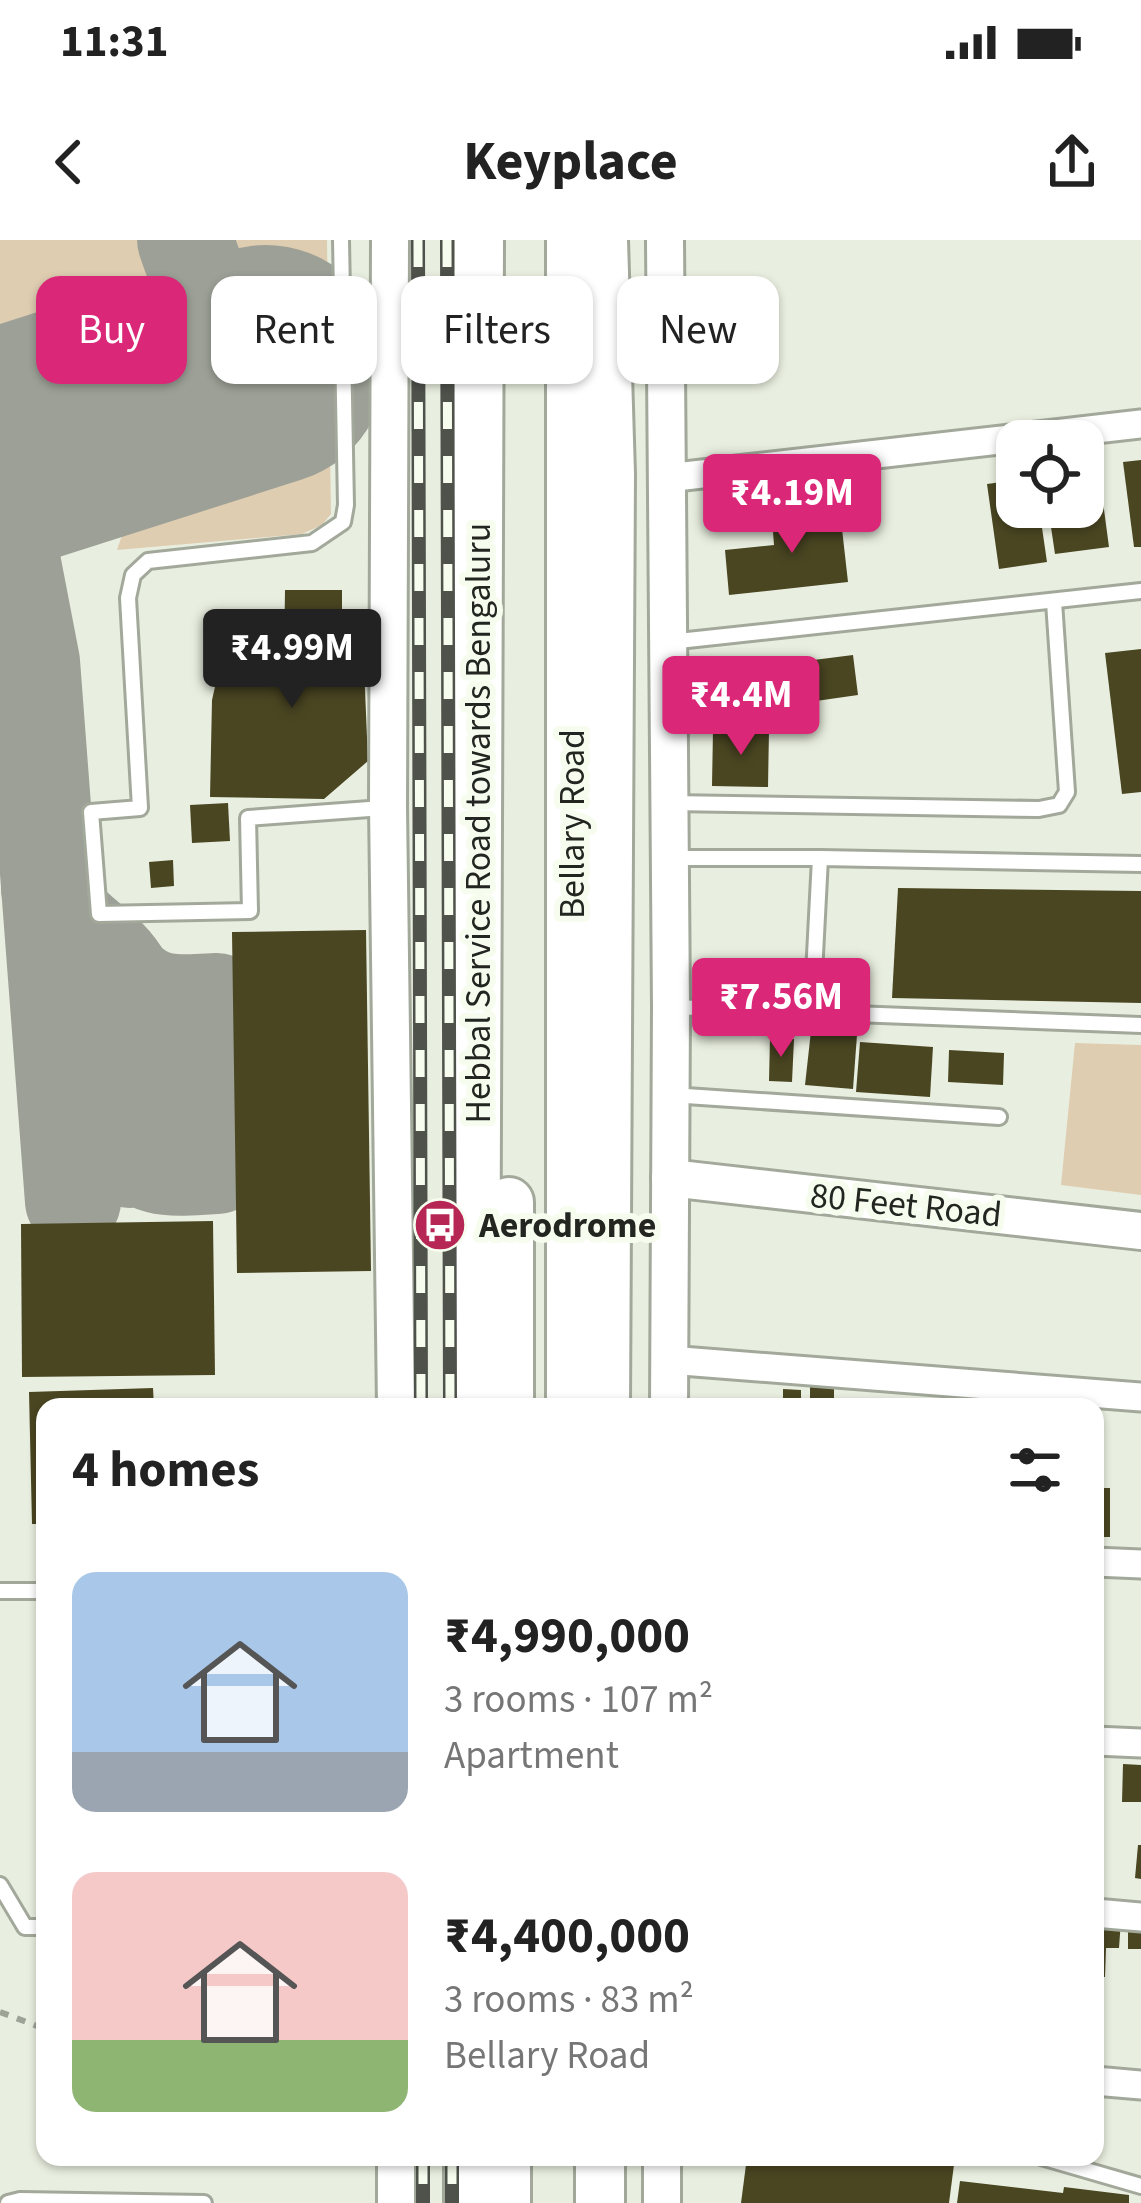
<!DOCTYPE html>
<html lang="en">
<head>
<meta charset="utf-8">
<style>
  :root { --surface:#fff; --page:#f6f6f6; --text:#222; --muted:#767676; --accent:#db2777 }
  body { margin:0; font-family:"Source Sans 3",sans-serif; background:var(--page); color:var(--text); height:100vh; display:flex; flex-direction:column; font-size:45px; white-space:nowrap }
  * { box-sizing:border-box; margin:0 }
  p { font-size:39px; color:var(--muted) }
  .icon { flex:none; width:66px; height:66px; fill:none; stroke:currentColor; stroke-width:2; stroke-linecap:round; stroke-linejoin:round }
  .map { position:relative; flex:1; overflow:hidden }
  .sheet { position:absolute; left:36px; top:1158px; width:1068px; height:768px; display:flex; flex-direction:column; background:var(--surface); border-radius:24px; box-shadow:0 3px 9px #0004 }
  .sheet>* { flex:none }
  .banner { position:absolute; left:36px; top:36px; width:1071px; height:108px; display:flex; gap:24px }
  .controls { position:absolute; left:996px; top:180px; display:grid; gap:24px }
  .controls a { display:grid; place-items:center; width:108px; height:108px; border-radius:24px; background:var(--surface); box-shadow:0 3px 9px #0004; font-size:60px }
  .price { position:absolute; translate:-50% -102px; padding:0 27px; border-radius:12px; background:var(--accent); color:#fff; font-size:39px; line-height:78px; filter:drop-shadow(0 3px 6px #0008) }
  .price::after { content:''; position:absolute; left:50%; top:72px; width:36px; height:27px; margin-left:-18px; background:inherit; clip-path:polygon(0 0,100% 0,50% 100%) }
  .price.current { background:#222; color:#fff }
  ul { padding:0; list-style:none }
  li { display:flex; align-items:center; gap:36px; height:300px; padding:0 36px }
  li span { display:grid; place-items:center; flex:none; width:336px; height:240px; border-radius:24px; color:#555 }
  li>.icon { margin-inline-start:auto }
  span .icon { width:144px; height:144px; fill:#fffc; stroke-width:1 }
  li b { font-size:51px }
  h2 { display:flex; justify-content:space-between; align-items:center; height:144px; padding:0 36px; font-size:51px }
  .tag { padding:0 42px; border-radius:24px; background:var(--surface); box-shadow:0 3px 9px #0004; font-size:42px; line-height:108px }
  .tag.current { background:var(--accent); color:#fff }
  .status { display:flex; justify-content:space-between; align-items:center; height:84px; padding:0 60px; background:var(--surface); direction:ltr }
  .status svg { height:33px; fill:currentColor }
  header { display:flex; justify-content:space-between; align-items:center; height:156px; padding:0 36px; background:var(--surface); font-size:54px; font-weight:700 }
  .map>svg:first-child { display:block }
  .green { fill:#dfcdb1 }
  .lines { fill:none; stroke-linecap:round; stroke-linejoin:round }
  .taxiway { stroke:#9ca096; stroke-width:96 }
  .runway { stroke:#9ca096; stroke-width:240 }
  .building { fill:#4a4622 }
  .service-casing { stroke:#a2a99b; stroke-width:20 }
  .minor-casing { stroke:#a2a99b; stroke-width:33 }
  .tertiary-casing { stroke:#a2a99b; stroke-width:42 }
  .trunk-casing { stroke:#a2a99b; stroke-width:54 }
  .path { stroke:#9ea398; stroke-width:6; stroke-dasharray:9 9; stroke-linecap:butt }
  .service { stroke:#fff; stroke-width:14 }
  .minor { stroke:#fff; stroke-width:27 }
  .tertiary { stroke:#fff; stroke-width:36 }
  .trunk { stroke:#fff; stroke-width:48 }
  .rail-casing { stroke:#4f524b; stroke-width:14 }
  .rail { stroke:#f6fdee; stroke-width:9; stroke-dasharray:27; stroke-linecap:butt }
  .labels { text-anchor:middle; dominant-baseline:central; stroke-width:12; stroke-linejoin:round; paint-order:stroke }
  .street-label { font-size:36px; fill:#232520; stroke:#f6fdee }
  .poi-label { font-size:36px; font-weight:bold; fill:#232520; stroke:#f6fdee; text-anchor:start }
</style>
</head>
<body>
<div class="status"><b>11:31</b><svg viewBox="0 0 49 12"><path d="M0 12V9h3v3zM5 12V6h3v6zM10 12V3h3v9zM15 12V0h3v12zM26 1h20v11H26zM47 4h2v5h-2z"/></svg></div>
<header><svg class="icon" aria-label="back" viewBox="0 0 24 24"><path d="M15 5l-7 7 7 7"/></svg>Keyplace<svg class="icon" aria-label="share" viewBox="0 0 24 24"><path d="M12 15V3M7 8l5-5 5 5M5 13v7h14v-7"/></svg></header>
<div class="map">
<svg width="1141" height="1963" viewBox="0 0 1141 1963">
  <rect width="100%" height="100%" fill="#e9efe0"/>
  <g class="green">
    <polygon points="0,0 141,0 170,91 159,99 0,151"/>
    <path d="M229,0h98l4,274 -9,11 -20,9 -185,16c24,-79 102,-109 170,-138z"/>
    <polygon points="1075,803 1141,805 1141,955 1061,945"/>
  </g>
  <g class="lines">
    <g class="taxiway">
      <path d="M169,156c15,-6 32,-10 41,-25 17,-28 -15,-100 -25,-131"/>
      <polyline points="0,256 32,422 73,961"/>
      <path d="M49,648c12,43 55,53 75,90l5,182"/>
      <path d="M124,738c28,29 55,25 93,23"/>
      <polyline points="128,819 138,838 159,846 216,845"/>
      <path d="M129,897c12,40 56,30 88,29"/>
    </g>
    <polyline class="runway" points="0,210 266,125"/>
  </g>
  <g class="building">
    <polygon points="1141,220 1141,307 1134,307 1123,222"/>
    <polygon points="1099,232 1109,307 1055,314 1048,267 1083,267 1083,234"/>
    <polygon points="1017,240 1017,267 1039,267 1047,322 999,329 987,244"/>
    <polygon points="840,271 848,342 729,355 725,310 774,305 772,278"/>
    <polygon points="285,350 342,350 342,405 355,406 357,427 364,426 368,521 324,559 210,557 212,460 217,438 232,423 284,421"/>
    <polygon points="1141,409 1141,552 1122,554 1105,413"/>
    <polygon points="853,415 858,455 795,464 790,423"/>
    <polygon points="775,434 776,473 719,475 718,436"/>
    <polygon points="713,490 769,490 768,547 712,546"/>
    <polygon points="228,563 230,601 192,603 190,565"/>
    <polygon points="173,620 174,646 151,648 149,622"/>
    <polygon points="898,648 1141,651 1141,763 892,758"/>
    <polygon points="366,690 371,1031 237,1033 232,692"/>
    <polygon points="811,791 857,795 853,849 805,845"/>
    <polygon points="770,798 794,799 792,842 769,841"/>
    <polygon points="860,802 933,807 930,857 856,852"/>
    <polygon points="949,810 1004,813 1003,845 948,842"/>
    <polygon points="213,981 215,1135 22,1137 21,984"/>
    <rect x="810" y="1146" width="24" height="21"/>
    <polygon points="153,1148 154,1167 45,1167 45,1284 32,1284 29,1152"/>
    <polygon points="783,1149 801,1150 801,1167 783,1167"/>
    <rect x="1095" y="1248" width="15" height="49"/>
    <polygon points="1123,1524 1141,1525 1141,1562 1122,1562"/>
    <polygon points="1138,1605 1141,1605 1141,1639 1135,1638"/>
    <polygon points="1095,1679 1121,1680 1119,1708 1106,1708 1105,1737 1095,1737"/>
    <rect x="1128" y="1686" width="13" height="23"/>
    <polygon points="747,1917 955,1917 949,1963 741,1963"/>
    <polygon points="960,1941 1063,1953 1064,1947 1129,1955 1129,1963 957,1963"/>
  </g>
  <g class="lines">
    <g class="service-casing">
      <g id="service">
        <polyline points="341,0 346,265 343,282 312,303 148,321 133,335 128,358 140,568 91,572 99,674 250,671 248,578 383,568"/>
        <polyline points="669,402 1141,351"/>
        <polyline points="670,563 1039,569 1059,565 1067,552 1054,362"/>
        <polyline points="670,618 820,618"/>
        <polyline points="672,767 1141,785"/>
        <polyline points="812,773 820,618 1141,624"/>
        <polyline points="671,855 999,877"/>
        <polyline points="0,1351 45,1351"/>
        <polyline points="0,1645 25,1687 45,1687"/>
        <polyline points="1041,1917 1141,1946"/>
        <polyline points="8,1963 20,1960 204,1963"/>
      </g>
    </g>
    <g class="minor-casing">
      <g id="minor">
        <polyline points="667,238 1141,184"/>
        <polyline points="669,1120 1141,1157"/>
        <polyline points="1095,1322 1141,1324"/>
        <polyline points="1095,1501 1141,1503"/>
        <polyline points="1095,1673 1141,1677"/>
        <polyline points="1095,1841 1141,1845"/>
      </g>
    </g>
    <g class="tertiary-casing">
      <g id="tertiary">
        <polyline points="390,0 388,567 396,1167"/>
        <polyline points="665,0 671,767 669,1167"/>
        <polyline points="670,938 1141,991"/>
        <polyline points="662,1917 662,1963"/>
        <polyline points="396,1963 396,1917"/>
      </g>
    </g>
    <g class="trunk-casing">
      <g id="trunk">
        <polyline points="571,0 571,1167"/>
        <polyline points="603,0 610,234 605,1167"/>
        <polyline points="475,1167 479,0"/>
        <polyline points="509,1167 509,962"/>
        <polyline points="469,1963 469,1917"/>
        <polyline points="506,1963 506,1917"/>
        <polyline points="600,1963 600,1917"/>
      </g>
    </g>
    <polyline class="path" points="0,1772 45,1789"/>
    <use href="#service" class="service"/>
    <use href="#minor" class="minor"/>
    <use href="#tertiary" class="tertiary"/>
    <use href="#trunk" class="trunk"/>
    <g class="rail-casing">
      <g id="rail">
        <polyline points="418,0 421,1167"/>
        <polyline points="447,0 450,1167"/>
        <polyline points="423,1917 423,1963"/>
        <polyline points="452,1917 452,1963"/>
      </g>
    </g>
    <use href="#rail" class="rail"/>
  </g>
  <defs>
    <g id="bus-disc" transform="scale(2.7)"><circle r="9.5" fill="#b62756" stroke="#f6fdee"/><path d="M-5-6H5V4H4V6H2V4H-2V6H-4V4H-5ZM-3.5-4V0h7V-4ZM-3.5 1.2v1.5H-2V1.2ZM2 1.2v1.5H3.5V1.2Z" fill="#fff"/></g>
  </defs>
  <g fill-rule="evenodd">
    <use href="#bus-disc" x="440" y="985"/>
  </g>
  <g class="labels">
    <g class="street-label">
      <text transform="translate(478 583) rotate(-90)">Hebbal Service Road towards Bengaluru</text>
      <text transform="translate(572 584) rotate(-90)">Bellary Road</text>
      <text transform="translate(906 965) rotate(6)">80 Feet Road</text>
    </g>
    <g class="poi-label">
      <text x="479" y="985">Aerodrome</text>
    </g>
  </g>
</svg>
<div class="controls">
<a><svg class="icon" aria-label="locate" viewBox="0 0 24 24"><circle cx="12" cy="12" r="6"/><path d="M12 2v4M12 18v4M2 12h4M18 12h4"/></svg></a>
</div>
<b class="price" style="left:792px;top:316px">₹4.19M</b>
<b class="price current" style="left:292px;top:471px">₹4.99M</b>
<b class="price" style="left:741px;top:518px">₹4.4M</b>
<b class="price" style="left:781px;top:820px">₹7.56M</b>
<div class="banner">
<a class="tag current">Buy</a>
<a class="tag">Rent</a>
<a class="tag">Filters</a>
<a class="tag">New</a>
</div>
<section class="sheet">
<h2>4 homes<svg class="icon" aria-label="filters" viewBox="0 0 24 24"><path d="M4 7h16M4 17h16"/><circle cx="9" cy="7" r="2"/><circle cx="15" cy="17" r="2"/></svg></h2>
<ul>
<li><span style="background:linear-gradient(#a9c7e8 75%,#9aa5b1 0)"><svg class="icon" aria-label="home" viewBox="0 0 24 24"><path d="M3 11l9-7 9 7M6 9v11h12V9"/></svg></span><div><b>₹4,990,000</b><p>3 rooms · 107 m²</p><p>Apartment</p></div></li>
<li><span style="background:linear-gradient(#f6c9c9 70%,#8fb573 0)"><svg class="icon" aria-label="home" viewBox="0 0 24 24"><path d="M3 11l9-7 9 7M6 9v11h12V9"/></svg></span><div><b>₹4,400,000</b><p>3 rooms · 83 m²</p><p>Bellary Road</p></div></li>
</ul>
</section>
</div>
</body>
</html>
